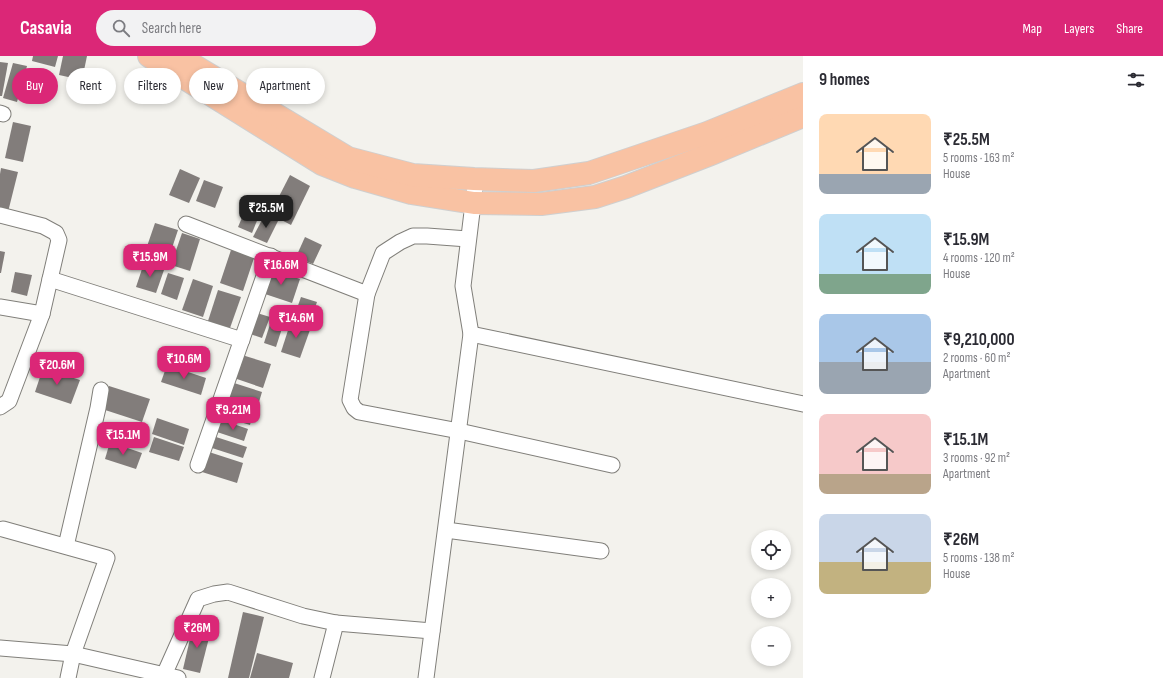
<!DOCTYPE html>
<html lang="en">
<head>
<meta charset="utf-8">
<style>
  :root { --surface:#fff; --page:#f2f2f3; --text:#2b2b33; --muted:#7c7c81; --accent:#db2777 }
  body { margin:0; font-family:"Sofia Sans Condensed",sans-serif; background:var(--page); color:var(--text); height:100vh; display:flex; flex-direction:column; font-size:15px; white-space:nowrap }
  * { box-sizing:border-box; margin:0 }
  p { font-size:13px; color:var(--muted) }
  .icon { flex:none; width:22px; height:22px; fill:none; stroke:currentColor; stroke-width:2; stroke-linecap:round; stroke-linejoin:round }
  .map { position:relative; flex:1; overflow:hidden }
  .panel { display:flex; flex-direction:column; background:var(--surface); width:360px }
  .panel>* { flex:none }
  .guide { position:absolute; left:12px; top:12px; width:380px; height:36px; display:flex; gap:8px }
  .fabs { position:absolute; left:751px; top:474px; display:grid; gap:8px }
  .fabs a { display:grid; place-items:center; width:40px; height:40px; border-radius:50%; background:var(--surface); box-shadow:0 2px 6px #0003; font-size:20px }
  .price { position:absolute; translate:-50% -34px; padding:0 9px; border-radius:8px; background:var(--accent); color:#fff; font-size:13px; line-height:26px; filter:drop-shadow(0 1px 2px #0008) }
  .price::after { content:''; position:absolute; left:50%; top:24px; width:12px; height:9px; margin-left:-6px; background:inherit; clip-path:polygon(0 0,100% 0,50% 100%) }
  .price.on { background:#222; color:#fff }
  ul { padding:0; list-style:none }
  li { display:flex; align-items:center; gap:12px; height:100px; padding:0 16px }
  li span { display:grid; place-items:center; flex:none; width:112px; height:80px; border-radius:8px; color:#555 }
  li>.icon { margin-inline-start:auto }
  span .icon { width:48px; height:48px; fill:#fffc; stroke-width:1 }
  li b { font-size:17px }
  h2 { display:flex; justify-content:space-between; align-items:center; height:48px; padding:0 16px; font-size:17px }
  .tag { padding:0 14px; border-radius:18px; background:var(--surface); box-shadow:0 2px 6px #0003; font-size:14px; line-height:36px }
  .tag.on { background:var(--accent); color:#fff }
  header { display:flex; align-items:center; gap:24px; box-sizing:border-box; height:56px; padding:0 20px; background:var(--accent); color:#fff }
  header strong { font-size:19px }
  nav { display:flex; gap:22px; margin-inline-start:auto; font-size:14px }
  .search { width:280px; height:36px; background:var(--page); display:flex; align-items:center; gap:10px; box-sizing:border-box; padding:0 14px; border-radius:22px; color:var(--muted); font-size:15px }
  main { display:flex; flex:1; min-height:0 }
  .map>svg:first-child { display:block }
  .building { fill:#827d7b }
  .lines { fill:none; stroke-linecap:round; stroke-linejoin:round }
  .minor-casing { stroke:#807f7a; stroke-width:17 }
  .primary-casing { stroke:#cfcfcf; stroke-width:24 }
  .minor { stroke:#fff; stroke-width:15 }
  .primary { stroke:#f9c2a3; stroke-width:22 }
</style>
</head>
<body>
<header>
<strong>Casavia</strong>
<div class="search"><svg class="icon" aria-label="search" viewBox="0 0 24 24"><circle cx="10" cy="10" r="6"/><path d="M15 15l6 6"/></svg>Search here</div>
<nav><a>Map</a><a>Layers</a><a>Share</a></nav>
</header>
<main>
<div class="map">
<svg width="803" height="622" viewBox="0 0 803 622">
  <rect width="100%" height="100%" fill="#f3f2ed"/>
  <g class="building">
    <polygon points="33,0 58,0 55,11 32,5"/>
    <polygon points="63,0 87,0 82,24 59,19"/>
    <polygon points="0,6 8,7 2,40 0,40"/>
    <polygon points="13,7 27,10 17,46 3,42"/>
    <polygon points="13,66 31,70 23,106 5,102"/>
    <polygon points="1,112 18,116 8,156 0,155 0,118"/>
    <polygon points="180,113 200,122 189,147 169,139"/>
    <polygon points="290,119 310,130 291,169 270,158"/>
    <polygon points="204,124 223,131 215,152 196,145"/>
    <polygon points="247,150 261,155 252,177 238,171"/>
    <polygon points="265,158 278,165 267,187 253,181"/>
    <polygon points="155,167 178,174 166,210 143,202"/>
    <polygon points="182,177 200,183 190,215 171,209"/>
    <polygon points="305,181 322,189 313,208 296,201"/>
    <polygon points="231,194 254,202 243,235 220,227"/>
    <polygon points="0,195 5,196 1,217 0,217"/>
    <polygon points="144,207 164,214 156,237 136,231"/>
    <polygon points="270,213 300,223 292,247 262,237"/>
    <polygon points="15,216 32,219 27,240 11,236"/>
    <polygon points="168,217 184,222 177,244 161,238"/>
    <polygon points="193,223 213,230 203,261 182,254"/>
    <polygon points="218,234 241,241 230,272 208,265"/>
    <polygon points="301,241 317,246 311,263 295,258"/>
    <polygon points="257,257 270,261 262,282 250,278"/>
    <polygon points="272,262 284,266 276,291 264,287"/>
    <polygon points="291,265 311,271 300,302 281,296"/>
    <polygon points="242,299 271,308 263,332 234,322"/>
    <polygon points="167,309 206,322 201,339 161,326"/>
    <polygon points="43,312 80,324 71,348 35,336"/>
    <polygon points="234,327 262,336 256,356 227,346"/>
    <polygon points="109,330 150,343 142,366 102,353"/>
    <polygon points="225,349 253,358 250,369 221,360"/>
    <polygon points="157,362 189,373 184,389 152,378"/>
    <polygon points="222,364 248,373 244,385 217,376"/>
    <polygon points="154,381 184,391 179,405 149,396"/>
    <polygon points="216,381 247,391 243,402 212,392"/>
    <polygon points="110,386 142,397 136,413 105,403"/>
    <polygon points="209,396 243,407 237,427 202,416"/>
    <polygon points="243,556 264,561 249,622 228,622"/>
    <polygon points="193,570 211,574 200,617 183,613"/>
    <polygon points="257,597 293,607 289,622 250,622"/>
  </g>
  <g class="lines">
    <g class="minor-casing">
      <g id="minor">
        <polyline points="0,57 3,58"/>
        <polyline points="0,159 43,170 56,177 59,184 42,258 9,345 0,351"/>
        <polyline points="186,168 367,238 383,197 400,186 413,180 427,180 468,183"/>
        <polyline points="50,223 242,284"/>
        <polyline points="367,238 350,344 354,352 359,356 459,375 612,409"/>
        <polyline points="0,251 42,258"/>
        <polyline points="471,278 803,348"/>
        <polyline points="198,409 271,200"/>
        <polyline points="3,473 107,502 73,598 68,622"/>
        <polyline points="446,474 601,495"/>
        <polyline points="66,490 98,352 101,334"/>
        <polyline points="0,592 73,598 178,622"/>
        <polyline points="164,619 198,543 214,538 228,536 303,560 336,567 432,575"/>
        <polyline points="322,622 336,567"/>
        <polyline points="426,622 471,278 463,230 476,123"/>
      </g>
    </g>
    <g class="primary-casing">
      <g id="primary">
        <polyline points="149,0 322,108 355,121 411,137 474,147 541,148 595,141 626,131 711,98 803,60"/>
        <polyline points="178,0 348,102 413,119 474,123 534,125 589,117 707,77 803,38"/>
      </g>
    </g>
    <use href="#minor" class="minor"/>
    <use href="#primary" class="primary"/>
  </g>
</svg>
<div class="fabs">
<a><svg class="icon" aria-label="locate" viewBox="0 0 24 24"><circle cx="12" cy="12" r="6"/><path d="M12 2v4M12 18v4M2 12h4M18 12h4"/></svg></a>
<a>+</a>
<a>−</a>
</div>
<b class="price on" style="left:266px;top:173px">₹25.5M</b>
<b class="price" style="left:150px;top:222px">₹15.9M</b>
<b class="price" style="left:281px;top:230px">₹16.6M</b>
<b class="price" style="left:296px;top:283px">₹14.6M</b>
<b class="price" style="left:184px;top:324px">₹10.6M</b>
<b class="price" style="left:57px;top:330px">₹20.6M</b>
<b class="price" style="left:233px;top:375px">₹9.21M</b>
<b class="price" style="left:123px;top:400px">₹15.1M</b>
<b class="price" style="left:197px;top:593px">₹26M</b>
<div class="guide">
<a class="tag on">Buy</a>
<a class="tag">Rent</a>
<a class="tag">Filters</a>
<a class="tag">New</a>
<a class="tag">Apartment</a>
</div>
</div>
<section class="panel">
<h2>9 homes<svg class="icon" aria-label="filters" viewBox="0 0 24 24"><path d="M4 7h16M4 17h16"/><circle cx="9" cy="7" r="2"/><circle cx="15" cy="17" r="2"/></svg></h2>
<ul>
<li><span style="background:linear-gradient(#ffd9b3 75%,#9aa5b1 0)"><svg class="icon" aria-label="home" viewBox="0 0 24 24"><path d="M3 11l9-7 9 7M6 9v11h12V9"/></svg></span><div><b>₹25.5M</b><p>5 rooms · 163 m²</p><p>House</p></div></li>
<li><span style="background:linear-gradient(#bfe0f5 75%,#7fa58c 0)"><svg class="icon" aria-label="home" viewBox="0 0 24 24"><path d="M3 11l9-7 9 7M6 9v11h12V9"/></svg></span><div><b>₹15.9M</b><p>4 rooms · 120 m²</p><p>House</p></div></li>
<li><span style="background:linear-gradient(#a9c7e8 60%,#9aa5b1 0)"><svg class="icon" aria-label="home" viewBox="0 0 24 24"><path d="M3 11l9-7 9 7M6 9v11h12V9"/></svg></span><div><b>₹9,210,000</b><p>2 rooms · 60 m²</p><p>Apartment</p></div></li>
<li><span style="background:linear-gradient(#f6c9c9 75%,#b9a48a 0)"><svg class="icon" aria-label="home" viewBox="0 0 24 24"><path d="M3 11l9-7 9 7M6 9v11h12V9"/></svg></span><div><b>₹15.1M</b><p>3 rooms · 92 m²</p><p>Apartment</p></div></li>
<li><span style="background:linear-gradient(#c9d6e8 60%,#c2b280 0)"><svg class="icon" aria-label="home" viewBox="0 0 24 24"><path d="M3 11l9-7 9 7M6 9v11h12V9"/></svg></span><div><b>₹26M</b><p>5 rooms · 138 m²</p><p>House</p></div></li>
</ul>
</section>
</main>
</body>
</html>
